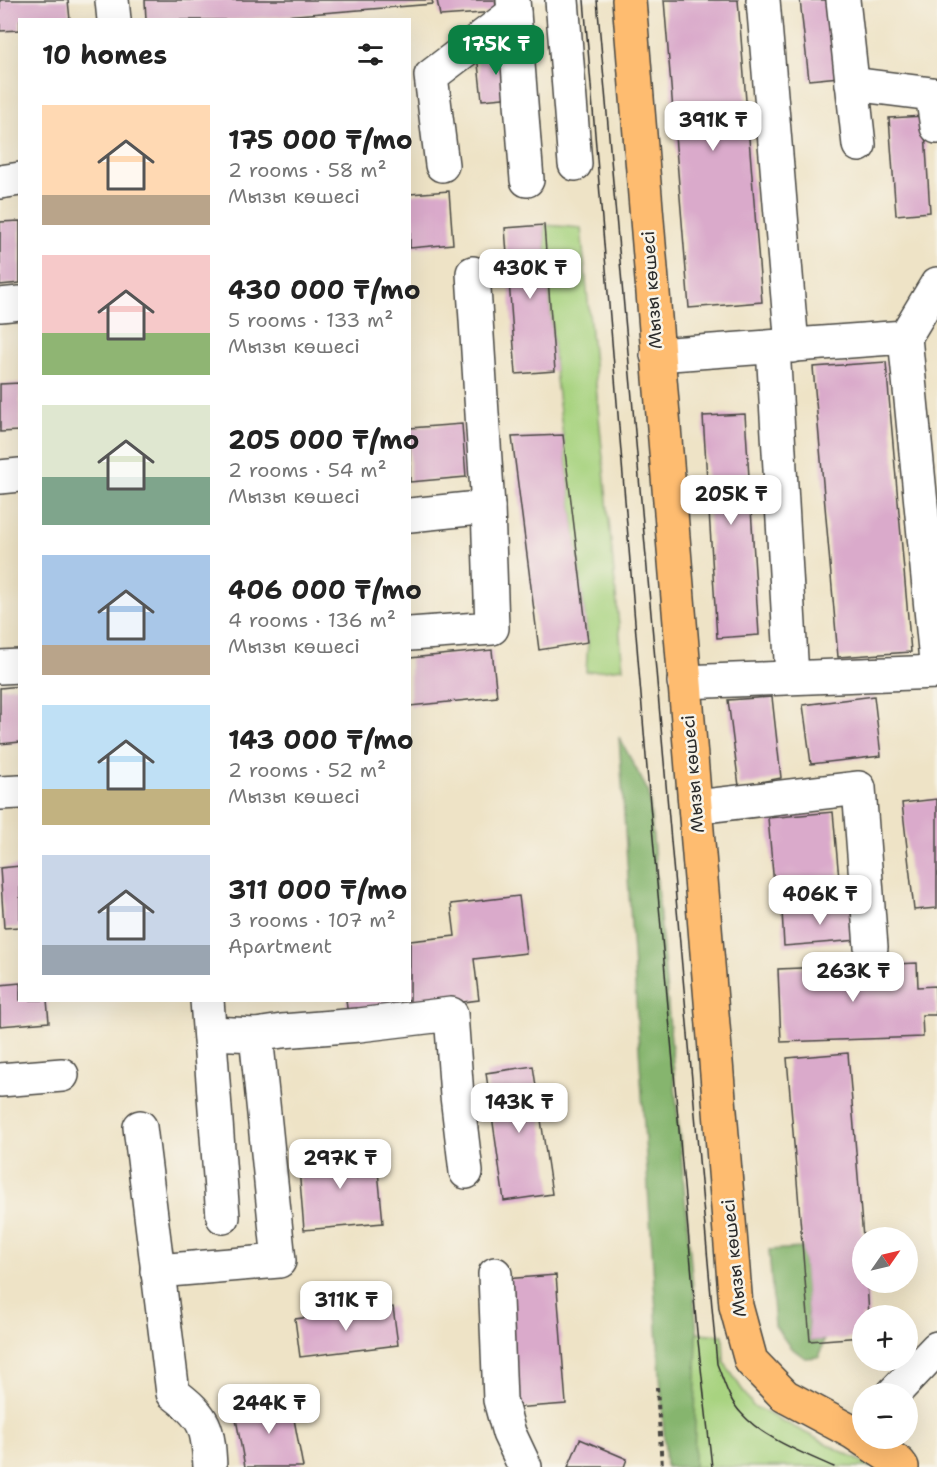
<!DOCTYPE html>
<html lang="en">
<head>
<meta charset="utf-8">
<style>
  :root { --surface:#fff; --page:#f2f2f2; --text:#222; --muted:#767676; --accent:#0b8043 }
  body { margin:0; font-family:"Shantell Sans",sans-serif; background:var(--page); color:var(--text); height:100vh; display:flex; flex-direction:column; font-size:22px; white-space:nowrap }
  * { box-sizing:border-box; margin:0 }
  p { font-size:20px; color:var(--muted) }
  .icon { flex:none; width:33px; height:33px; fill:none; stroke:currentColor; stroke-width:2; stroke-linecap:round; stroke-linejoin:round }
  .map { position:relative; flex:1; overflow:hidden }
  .drawer { position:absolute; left:18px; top:18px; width:393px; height:984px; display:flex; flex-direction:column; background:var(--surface); border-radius:0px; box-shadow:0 6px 24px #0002 }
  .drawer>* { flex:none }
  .needle { width:39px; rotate:56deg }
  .controls { position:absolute; left:852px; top:1227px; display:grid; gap:12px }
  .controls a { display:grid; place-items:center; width:66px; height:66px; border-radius:50%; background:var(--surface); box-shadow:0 6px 24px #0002; font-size:30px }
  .price { position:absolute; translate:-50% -51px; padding:0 14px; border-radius:12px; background:#fff; color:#222; font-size:20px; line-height:39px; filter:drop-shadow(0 2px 3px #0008) }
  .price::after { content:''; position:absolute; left:50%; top:36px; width:18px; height:14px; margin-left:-9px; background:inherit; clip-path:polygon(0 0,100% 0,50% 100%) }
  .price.active { background:var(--accent); color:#fff }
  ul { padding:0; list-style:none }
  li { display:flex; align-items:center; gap:18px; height:150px; padding:0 24px }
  li span { display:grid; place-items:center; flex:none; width:168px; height:120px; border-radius:0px; color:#555 }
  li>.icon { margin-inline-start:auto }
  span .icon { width:72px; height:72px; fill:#fffc; stroke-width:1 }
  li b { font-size:26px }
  h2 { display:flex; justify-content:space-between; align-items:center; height:72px; padding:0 24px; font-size:26px }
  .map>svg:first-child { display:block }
  .green { fill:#a8d380; stroke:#6a7f56; stroke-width:1.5 }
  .forest { fill:#86b56e; stroke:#58704c; stroke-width:1.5 }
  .building { fill:#daaacb }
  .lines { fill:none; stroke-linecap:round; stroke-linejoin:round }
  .minor-casing { stroke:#484742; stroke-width:36 }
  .major-casing { stroke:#484742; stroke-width:36 }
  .path { stroke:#484742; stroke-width:4; stroke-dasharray:4.5 4.5; stroke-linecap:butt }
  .minor { stroke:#fff; stroke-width:33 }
  .major { stroke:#febc70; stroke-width:33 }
  .tram { stroke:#2b2b2b; stroke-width:1.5 }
  .labels { text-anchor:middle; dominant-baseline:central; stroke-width:5; stroke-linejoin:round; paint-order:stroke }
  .street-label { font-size:18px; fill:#2b2b2b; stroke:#f7f3e8 }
</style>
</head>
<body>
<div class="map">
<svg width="937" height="1467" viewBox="0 0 937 1467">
  <rect width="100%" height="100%" fill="#f7f3e8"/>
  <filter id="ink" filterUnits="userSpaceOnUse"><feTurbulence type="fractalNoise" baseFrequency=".0167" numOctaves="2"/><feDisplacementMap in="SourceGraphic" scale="12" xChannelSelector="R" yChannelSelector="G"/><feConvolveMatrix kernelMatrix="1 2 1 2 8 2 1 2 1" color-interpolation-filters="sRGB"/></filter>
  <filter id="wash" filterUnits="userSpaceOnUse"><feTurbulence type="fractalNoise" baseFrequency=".008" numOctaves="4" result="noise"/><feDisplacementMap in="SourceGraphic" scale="24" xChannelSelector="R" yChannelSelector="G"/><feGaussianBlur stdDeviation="1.35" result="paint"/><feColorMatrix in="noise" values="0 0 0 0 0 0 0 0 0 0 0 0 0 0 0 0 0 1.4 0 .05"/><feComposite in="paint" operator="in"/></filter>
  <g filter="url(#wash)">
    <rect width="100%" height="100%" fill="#eee3c6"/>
    <g class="green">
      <polygon points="544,225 581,228 623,668 586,672 588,642 555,371"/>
      <polygon points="686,1332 723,1335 724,1362 753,1406 872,1467 690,1467"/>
    </g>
    <g class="forest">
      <polygon points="619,737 649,793 697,1332 694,1467 666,1467"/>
      <polygon points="803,1248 810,1341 824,1340 819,1357 805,1358 790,1347 775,1326 769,1250"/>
    </g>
    <g id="blocks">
      <g class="building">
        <polygon points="0,0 68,0 70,20 20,20 20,30 0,31"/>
        <polygon points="145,0 432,0 433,4 235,20 146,20"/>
        <polygon points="437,0 495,0 497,12 440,16"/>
        <polygon points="664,0 738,0 762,302 689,308"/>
        <polygon points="800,0 830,0 839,77 809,80"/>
        <polygon points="510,52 514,97 482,100 477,55"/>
        <polygon points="924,116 930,212 896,215 889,118"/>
        <polygon points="449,191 453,244 410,248 410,194"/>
        <polygon points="20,221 20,283 0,285 0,222"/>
        <polygon points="544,225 555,371 516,374 505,228"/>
        <polygon points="886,362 911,652 838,657 813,367"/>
        <polygon points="20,383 20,431 0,432 0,384"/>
        <polygon points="745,414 759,635 717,638 703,416"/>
        <polygon points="462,424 466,477 410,482 410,428"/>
        <polygon points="563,435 588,642 539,650 512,437"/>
        <polygon points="492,650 497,697 410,706 410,658"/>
        <polygon points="20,686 20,742 0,744 0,688"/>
        <polygon points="874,696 881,756 811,764 803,705"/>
        <polygon points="772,697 781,778 739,786 728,700"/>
        <polygon points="937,799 937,908 914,910 902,803"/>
        <polygon points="833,812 840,890 775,896 768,818"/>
        <polygon points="20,866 20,927 4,928 0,868"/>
        <polygon points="519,896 526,953 474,959 479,1000 348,1016 346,1000 410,1000 410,941 455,936 451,904"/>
        <polygon points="856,906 859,940 784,946 782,911"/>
        <polygon points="917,963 918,987 935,986 936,1015 922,1015 923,1037 781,1042 778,969"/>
        <polygon points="20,983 20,1000 47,1000 49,1022 0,1026 0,985"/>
        <polygon points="848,1053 863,1238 862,1282 867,1282 869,1316 862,1316 862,1337 810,1341 787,1058"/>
        <polygon points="533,1066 552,1194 504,1201 486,1073"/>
        <polygon points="376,1150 383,1223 304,1230 298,1156"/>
        <polygon points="556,1275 566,1404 514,1408 504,1279"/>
        <polygon points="393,1307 398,1345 300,1357 295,1319"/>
        <polygon points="290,1398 303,1467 245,1467 234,1408"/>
        <polygon points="580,1439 627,1459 624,1467 568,1467"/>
      </g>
    </g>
  </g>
  <g filter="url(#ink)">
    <use href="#blocks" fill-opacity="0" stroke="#484742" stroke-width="1.5"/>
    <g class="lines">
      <g class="minor-casing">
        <g id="minor">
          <polyline points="112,0 114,20"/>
          <polyline points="513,0 527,180"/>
          <polyline points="562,0 575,164"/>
          <polyline points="763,0 792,346"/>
          <polyline points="843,0 859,145"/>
          <polyline points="852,84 932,94 937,127"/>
          <polyline points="442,165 431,76 514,13"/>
          <polyline points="0,182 20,179"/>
          <polyline points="0,305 20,303"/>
          <polyline points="905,337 936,661"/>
          <polyline points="773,347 792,677"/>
          <polyline points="657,355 905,337 937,284"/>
          <polyline points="0,477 20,475"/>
          <polyline points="410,515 488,507"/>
          <polyline points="410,634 492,628 488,507 473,273"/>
          <polyline points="0,667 20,666"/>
          <polyline points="684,682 937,672"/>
          <polyline points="0,793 20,792"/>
          <polyline points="696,807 859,788 871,947"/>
          <polyline points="207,1000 223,1217"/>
          <polyline points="256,1035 282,1031 359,1025 451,1014 457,1096 466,1172"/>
          <polyline points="0,1080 62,1075"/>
          <path d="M140,1127l33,266c33,25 35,34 37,74"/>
          <polyline points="157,1271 279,1261 256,1035 210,1033"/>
          <polyline points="495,1274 500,1400 509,1433 525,1467"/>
          <polyline points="893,1394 937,1348"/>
        </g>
      </g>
      <g class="major-casing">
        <polyline id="major" points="629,0 736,1306 751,1361 785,1396 854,1433 899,1463 902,1467"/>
      </g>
      <polyline class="path" points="657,1387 662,1467"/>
      <use href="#minor" class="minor"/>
      <use href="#major" class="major"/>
      <g class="tram">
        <polyline points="584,0 649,793 697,1332 712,1467"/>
        <path d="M597,0l120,1364c7,17 12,37 25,50 21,24 63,40 92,53"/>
      </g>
    </g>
  </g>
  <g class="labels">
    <g class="street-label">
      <text transform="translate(652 290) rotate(-94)">Мызы көшесі</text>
      <text transform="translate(693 774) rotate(-95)">Мызы көшесі</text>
      <text transform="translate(734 1258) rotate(-96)">Мызы көшесі</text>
    </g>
  </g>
</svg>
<div class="controls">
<a><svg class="needle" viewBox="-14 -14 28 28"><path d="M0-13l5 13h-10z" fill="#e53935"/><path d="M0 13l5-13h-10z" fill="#767676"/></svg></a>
<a>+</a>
<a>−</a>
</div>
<b class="price active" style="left:496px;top:76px">175K ₸</b>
<b class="price" style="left:713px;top:152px">391K ₸</b>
<b class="price" style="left:530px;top:300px">430K ₸</b>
<b class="price" style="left:731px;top:526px">205K ₸</b>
<b class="price" style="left:820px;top:926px">406K ₸</b>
<b class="price" style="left:853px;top:1003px">263K ₸</b>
<b class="price" style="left:519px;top:1134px">143K ₸</b>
<b class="price" style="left:340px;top:1190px">297K ₸</b>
<b class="price" style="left:346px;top:1332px">311K ₸</b>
<b class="price" style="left:269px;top:1435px">244K ₸</b>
<section class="drawer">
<h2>10 homes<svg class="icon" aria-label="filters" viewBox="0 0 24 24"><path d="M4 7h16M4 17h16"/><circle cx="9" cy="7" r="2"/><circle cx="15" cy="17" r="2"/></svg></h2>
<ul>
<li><span style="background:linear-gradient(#ffd9b3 75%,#b9a48a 0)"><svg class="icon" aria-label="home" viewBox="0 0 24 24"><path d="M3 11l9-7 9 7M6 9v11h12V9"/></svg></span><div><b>175 000 ₸/mo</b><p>2 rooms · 58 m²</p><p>Мызы көшесі</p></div></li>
<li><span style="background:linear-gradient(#f6c9c9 65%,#8fb573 0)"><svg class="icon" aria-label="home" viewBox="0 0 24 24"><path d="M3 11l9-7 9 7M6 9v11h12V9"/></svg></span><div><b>430 000 ₸/mo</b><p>5 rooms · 133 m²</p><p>Мызы көшесі</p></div></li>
<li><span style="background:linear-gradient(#dfe7d0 60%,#7fa58c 0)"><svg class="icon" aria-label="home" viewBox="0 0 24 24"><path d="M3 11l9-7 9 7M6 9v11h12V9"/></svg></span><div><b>205 000 ₸/mo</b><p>2 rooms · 54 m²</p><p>Мызы көшесі</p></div></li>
<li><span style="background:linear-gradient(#a9c7e8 75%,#b9a48a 0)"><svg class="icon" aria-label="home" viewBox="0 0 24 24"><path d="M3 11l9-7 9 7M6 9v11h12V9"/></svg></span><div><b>406 000 ₸/mo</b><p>4 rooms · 136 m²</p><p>Мызы көшесі</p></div></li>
<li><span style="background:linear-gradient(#bfe0f5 70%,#c2b280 0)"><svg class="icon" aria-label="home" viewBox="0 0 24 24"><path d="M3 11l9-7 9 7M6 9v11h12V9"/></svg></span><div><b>143 000 ₸/mo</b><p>2 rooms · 52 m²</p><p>Мызы көшесі</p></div></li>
<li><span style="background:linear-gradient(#c9d6e8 75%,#9aa5b1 0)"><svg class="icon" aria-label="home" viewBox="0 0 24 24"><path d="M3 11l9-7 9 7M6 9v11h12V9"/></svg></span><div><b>311 000 ₸/mo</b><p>3 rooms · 107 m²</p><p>Apartment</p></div></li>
</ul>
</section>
</div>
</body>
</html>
